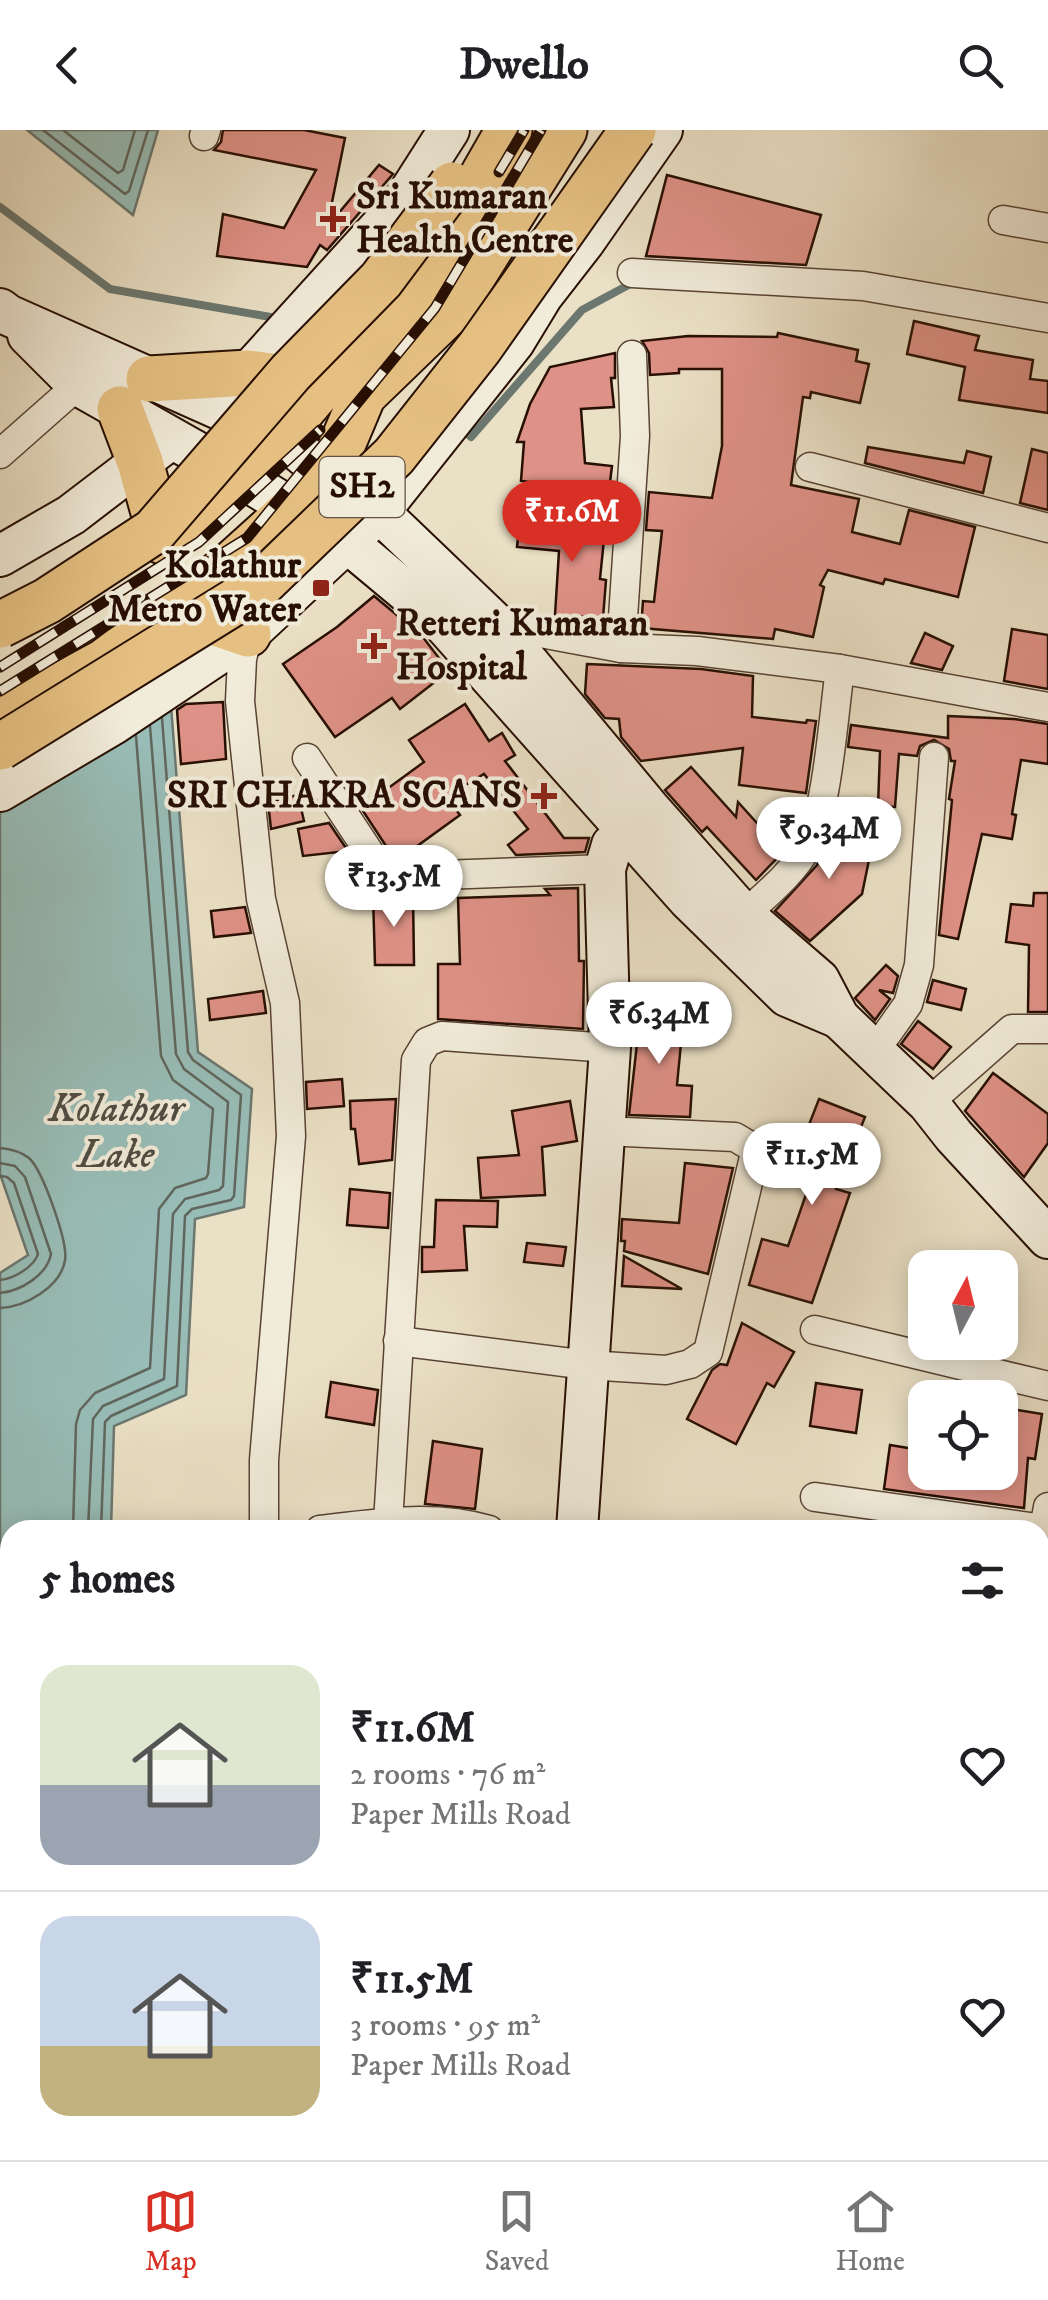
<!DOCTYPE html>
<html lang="en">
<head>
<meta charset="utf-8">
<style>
  :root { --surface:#fff; --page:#f6f6f6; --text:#202124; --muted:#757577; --line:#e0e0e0; --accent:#d93025 }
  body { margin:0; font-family:"IM FELL DW Pica",serif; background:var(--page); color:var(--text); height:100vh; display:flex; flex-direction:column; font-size:38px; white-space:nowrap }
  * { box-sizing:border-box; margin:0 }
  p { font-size:32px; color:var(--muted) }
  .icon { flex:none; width:55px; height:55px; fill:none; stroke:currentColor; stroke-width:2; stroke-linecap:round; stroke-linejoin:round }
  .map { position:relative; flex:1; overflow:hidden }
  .drawer { position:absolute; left:0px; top:1390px; width:1050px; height:640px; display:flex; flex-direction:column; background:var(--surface); border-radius:30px 30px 0 0; box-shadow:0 5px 25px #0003 }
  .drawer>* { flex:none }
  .needle { width:65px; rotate:7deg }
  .fabs { position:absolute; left:908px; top:1120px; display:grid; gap:20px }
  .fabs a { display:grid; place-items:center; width:110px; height:110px; border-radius:20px; background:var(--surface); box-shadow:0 5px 25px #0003; font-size:50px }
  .price { position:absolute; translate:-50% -85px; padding:0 22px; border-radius:35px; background:#fff; color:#222; font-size:32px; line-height:65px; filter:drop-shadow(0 2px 5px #0008) }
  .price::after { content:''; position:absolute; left:50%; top:60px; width:30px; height:22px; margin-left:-15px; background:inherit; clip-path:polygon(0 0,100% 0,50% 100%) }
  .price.current { background:var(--accent); color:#fff }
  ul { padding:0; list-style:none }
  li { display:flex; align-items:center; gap:30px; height:250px; padding:0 40px }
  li+li { border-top:2px solid var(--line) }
  li span { display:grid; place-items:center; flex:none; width:280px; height:200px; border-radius:30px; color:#555 }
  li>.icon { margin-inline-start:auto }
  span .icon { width:120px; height:120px; fill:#fffc; stroke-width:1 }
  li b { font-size:42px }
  h2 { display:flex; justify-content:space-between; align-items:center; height:120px; padding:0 40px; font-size:42px }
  header { display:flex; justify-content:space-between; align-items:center; height:130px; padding:0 40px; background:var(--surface); font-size:45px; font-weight:700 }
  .dock { display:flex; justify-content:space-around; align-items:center; height:140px; border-top:2px solid var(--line); background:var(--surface); font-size:28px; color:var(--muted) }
  .dock a { display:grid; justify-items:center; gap:5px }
  .dock .current { color:var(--accent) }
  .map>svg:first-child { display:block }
  .water { fill:#98bdb7; stroke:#6b776f; stroke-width:2.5 }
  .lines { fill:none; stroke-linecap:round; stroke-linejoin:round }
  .shore { stroke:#60665d; stroke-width:2.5 }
  .stream { stroke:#6b776f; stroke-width:8 }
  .building { fill:#de9186; stroke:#280f03; stroke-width:2.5 }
  .street-casing { stroke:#584334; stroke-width:31 }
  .secondary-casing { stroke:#280f03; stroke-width:44 }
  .primary-casing { stroke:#280f03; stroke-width:49 }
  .street { stroke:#f1ebd9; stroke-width:28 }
  .secondary { stroke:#f1ebd9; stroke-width:40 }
  .primary { stroke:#e5c082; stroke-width:45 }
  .rail-casing { stroke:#280f03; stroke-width:11 }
  .rail { stroke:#f1ebd9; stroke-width:8; stroke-dasharray:22; stroke-linecap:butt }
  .primary-bridge-casing { stroke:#280f03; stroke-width:49; stroke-linecap:butt }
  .primary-bridge { stroke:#e5c082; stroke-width:45 }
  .poi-dot { fill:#8f2418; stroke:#f1ebd9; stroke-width:4 }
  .labels { text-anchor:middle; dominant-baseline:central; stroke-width:8; stroke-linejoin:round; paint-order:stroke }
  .shield { fill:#f1ebd9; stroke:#645143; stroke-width:2.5 }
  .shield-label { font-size:35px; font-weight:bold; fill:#280f03 }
  .poi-label { font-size:38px; font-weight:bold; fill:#280f03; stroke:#f1ebd9; text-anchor:start }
  .water-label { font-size:40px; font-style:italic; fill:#4f4c42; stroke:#f1ebd9 }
</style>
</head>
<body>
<header><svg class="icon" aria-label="back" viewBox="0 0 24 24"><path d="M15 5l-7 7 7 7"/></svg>Dwello<svg class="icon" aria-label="search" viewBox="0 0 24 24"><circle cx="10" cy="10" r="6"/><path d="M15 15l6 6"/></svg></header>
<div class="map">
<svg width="1048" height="2030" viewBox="0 0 1048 2030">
  <rect width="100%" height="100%" fill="#eae0c5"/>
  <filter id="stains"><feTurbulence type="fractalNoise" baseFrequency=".002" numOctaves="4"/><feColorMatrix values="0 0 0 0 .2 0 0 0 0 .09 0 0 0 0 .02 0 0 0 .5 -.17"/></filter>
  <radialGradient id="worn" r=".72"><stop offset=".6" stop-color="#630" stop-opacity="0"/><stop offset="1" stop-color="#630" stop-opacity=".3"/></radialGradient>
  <g class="water">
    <polygon points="27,0 158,0 133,85"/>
    <polygon points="168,537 198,922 252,959 244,1077 195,1089 186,1265 114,1296 111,1400 10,1400 10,1722 0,1721 0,1143 28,1125 0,1044 0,636"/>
  </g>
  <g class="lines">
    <g class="shore">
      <polyline points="43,0 125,64 129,61 148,0"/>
      <polyline points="63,0 118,43 123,40 135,0"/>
      <path d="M0,1018c11,1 20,3 29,10 14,13 39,84 36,102 -4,27 -40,47 -65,48"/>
      <path d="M0,1033l15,3 10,11 26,77c-4,21 -30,37 -51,39"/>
      <path d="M0,1046l7,1 7,6 24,71c-4,13 -25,25 -38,26"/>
      <polyline points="73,1400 76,1294 80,1280 95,1263 150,1238 159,1079 175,1058 206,1048 208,1044 213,979 173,950 161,926 136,606"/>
      <polyline points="88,1400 93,1289 103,1276 164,1249 173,1084 185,1069 219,1060 223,1056 228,972 184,939 176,924 150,596"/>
      <polyline points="101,1400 105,1292 111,1286 177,1256 185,1086 192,1079 231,1070 234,1066 241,965 193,930 188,922 162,588"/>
    </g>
    <g class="stream">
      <polyline points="0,77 110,159 282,189"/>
      <polyline points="461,298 471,307 582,180 634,152"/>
    </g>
  </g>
  <g class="building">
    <polygon points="223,0 304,0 345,8 327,97 379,35 393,44 327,120 320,115 307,137 217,126 223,84 284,98 316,40 214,20 221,12"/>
    <polygon points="667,45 821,85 806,135 646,126"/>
    <polygon points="914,191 979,206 975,220 1033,230 1030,249 1048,251 1048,283 959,270 965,237 907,224"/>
    <polygon points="778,203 858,220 856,231 869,234 860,273 811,262 810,268 803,267 791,355 859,369 852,402 900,414 909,380 975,397 958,467 885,449 883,454 828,440 820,455 824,457 813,507 775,499 773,509 641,498 643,471 654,472 662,401 646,400 649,362 712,368 722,316 722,239 679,239 679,243 650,245 649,223 642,211 688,206 777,207"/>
    <polygon points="615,223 615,248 611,248 614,277 581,279 585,333 612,336 609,360 521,351 524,312 517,312 530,274 550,237"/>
    <polygon points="868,317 964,333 967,321 991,327 983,363 865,333"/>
    <polygon points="1032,319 1048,323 1048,380 1020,373"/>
    <polygon points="520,390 605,399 600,449 606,450 603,488 555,485 559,421 517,417"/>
    <polygon points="374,466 422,506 449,541 400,579 392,568 335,607 283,534 337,497"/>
    <polygon points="1012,499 1048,505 1048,559 1004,551"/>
    <polygon points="925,503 953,516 942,540 911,533"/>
    <polygon points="587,534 701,539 753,546 752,587 806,593 807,590 816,591 806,663 739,655 743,618 641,631 621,607 619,589 605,588 585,564"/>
    <polygon points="223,572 226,629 181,634 177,580 186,574"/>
    <polygon points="465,574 489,611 502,603 515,625 505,631 564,708 589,708 585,722 516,725 508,715 528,699 484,644 446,667 460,685 402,727 390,722 361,678 424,632 409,610"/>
    <polygon points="948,586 1014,589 1048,594 1048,634 1021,630 1012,684 1016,685 1012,709 982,704 958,809 939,805 952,670 949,669 955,631 951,631 949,619 934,610 920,616 917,626 899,624 895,677 878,676 880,621 848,617 851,595 948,608"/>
    <polygon points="691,637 736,687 738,672 783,722 756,750 707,697 702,702 665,660"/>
    <polygon points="298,665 304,691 271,699 268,672"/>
    <polygon points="838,682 867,694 855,723 869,730 862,764 810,811 775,781 817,735 831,707"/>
    <polygon points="329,693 348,721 303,726 298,699"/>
    <polygon points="578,758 579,831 584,831 583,899 438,889 438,834 460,834 458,768 550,765 545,759"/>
    <polygon points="1034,763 1048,763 1048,882 1028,882 1029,815 1006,812 1011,774 1033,776"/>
    <polygon points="413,764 414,835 375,835 373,765"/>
    <polygon points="245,777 251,803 214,807 211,781"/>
    <polygon points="886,835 898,846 893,863 879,860 890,869 875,890 855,868"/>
    <polygon points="933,850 966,859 961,880 927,872"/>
    <polygon points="263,861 266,883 210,890 208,869"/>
    <polygon points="641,878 684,882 677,955 692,956 690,987 629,985"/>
    <polygon points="918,891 951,917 933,939 901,914"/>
    <polygon points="993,943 1048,984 1048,1013 1024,1047 965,981"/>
    <polygon points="342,949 344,976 307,979 306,952"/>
    <polygon points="396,969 392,1030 359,1034 355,999 351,999 350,971"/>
    <polygon points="819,969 865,987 836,1059 850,1063 812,1173 749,1155 762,1109 788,1116 816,1036 796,1028"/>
    <polygon points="570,971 577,1011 542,1017 545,1065 481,1068 478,1028 519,1025 512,981"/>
    <polygon points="685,1033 733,1038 708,1144 624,1121 625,1111 621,1111 622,1089 679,1093"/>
    <polygon points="350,1059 390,1063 388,1098 347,1095"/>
    <polygon points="436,1070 498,1071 497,1097 464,1096 467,1140 422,1142 422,1117 434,1117"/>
    <polygon points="527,1113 566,1117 563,1136 524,1132"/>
    <polygon points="624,1126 682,1159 622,1156"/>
    <polygon points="742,1193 794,1222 774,1257 767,1253 736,1314 687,1289 712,1240 720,1234 727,1235"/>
    <polygon points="331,1252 378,1260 374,1295 326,1287"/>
    <polygon points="816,1253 862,1260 856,1303 810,1296"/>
    <polygon points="1000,1277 1042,1284 1035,1329 1028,1328 1024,1378 884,1359 890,1315 914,1319 911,1342 1000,1342"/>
    <polygon points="433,1311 482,1319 475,1379 425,1374"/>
  </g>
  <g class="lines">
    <g class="street-casing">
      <g id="street">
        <polyline points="204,6 206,0"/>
        <polyline points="1003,90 1048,98"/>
        <polyline points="632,143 863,156 1048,188"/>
        <polyline points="0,324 78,255"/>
        <polyline points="810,337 1048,398"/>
        <polyline points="497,495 621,518 697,521 840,539 1048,577"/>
        <polyline points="248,504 242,529 240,571 261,769 285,873 291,1006 264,1330 264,1400"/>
        <polyline points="621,518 635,306 632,225"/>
        <polyline points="307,628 377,734 390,744 415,746 605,739"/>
        <path d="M744,785c23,-21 49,-42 64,-69 19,-34 26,-134 32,-177"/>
        <polyline points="874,922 908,874 919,835 934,627"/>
        <polyline points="928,973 1012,899 1048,899"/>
        <polyline points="815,1200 1048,1256"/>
        <polyline points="398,1211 587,1235 666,1240 690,1234 708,1222 755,1023 750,1016 735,1007 603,1001"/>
        <polyline points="815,1367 1044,1399 1048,1377"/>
        <polyline points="388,1393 416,930 427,912 442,906 610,918"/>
        <path d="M320,1400c57,-7 114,-16 169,0"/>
        <polyline points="1040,1548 1048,1549"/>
        <polyline points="1040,1673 1048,1675"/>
        <polyline points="1040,1736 1048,1737"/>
        <polyline points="0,1803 10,1803"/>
        <polyline points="0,1893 10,1893"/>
        <polyline points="1040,1925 1048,1897"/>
        <polyline points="1040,1957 1048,1957"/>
        <polyline points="497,2020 553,2030"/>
        <polyline points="31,2030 31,2020"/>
        <polyline points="180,2030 182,2020"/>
        <polyline points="779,2030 781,2020"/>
        <polyline points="1017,2030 1019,2020"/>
      </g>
    </g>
    <g class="secondary-casing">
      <g id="secondary">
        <polyline points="0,179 8,185 280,306 329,346 379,382 497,495 649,678 744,785 819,850 839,888 928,973 954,1006 1048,1108"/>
        <polyline points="28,205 78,255 239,346 348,413 439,489 688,769 787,866 839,888"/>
        <polyline points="227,261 248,243 403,72 449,0"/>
        <polyline points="0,426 71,385 164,314"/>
        <polyline points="0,661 115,593 248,504 379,382 514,212 542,166 584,112 662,0"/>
        <polyline points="577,1400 610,918 605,739 612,715 628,702"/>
        <polyline points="440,2030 442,2020"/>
      </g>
    </g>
    <g class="primary-casing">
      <g id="primary">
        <polyline points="149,249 248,243 321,253"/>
        <polyline points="120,279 140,332 162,411"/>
        <polyline points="166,408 280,306 325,253 422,152 509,0"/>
        <polyline points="175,479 248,504"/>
        <polyline points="0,589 104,532 175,479 231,435 329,346 363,265 452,179 564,0"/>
      </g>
    </g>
    <use href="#street" class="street"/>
    <use href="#secondary" class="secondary"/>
    <use href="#primary" class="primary"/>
    <g class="rail-casing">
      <g id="rail">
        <polyline points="499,42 524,0"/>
        <polyline points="0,537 199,412 320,300"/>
        <polyline points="0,561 247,408 435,178 541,0"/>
      </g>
    </g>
    <use href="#rail" class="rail"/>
    <g class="primary-bridge-casing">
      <g id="primary-bridge">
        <polyline points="0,495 47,471 154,401 291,242 381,150 452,55"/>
        <polyline points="0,617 257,458 394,326 480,217 633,0"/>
      </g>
    </g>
    <use href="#primary-bridge" class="primary-bridge"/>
  </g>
  <g class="poi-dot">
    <path d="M328 74h10v10h10v10h-10v10h-10v-10h-10v-10h10z"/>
    <rect x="311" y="448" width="20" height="20" rx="5"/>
    <path d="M369 501h10v10h10v10h-10v10h-10v-10h-10v-10h10z"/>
    <path d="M539 651h10v10h10v10h-10v10h-10v-10h-10v-10h10z"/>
  </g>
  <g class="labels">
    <rect class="shield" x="319.5" y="327" width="85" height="60" rx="8"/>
    <g class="shield-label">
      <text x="362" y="357">SH2</text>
    </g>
    <g class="poi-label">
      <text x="356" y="67">Sri Kumaran<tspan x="356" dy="44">Health Centre</tspan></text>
      <text x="301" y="436" text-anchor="end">Kolathur<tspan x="301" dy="44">Metro Water</tspan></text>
      <text x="396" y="494">Retteri Kumaran<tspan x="396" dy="44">Hospital</tspan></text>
      <text x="522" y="666" text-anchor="end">SRI CHAKRA SCANS</text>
    </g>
    <g class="water-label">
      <text x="116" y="980">Kolathur<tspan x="116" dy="46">Lake</tspan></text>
    </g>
  </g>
  <rect width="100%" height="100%" filter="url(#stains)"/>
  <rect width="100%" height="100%" fill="url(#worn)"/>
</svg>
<div class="fabs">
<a><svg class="needle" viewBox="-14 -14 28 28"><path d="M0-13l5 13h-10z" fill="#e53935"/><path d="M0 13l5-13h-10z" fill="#757577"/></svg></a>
<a><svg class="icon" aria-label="locate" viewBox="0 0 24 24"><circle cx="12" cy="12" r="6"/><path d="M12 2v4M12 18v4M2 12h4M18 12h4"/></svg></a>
</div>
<b class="price current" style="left:572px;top:435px">₹11.6M</b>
<b class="price" style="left:829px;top:752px">₹9.34M</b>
<b class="price" style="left:394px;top:800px">₹13.5M</b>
<b class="price" style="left:659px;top:937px">₹6.34M</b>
<b class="price" style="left:812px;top:1078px">₹11.5M</b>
<section class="drawer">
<h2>5 homes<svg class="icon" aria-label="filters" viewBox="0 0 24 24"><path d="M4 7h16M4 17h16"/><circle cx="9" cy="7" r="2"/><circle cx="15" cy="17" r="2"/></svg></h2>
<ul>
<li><span style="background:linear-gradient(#dfe7d0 60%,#9aa5b1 0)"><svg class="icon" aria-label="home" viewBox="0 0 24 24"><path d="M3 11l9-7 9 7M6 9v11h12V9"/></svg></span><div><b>₹11.6M</b><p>2 rooms · 76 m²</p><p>Paper Mills Road</p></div><svg class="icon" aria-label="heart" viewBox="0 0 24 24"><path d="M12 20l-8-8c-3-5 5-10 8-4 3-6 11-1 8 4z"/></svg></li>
<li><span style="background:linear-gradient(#c9d6e8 65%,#c2b280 0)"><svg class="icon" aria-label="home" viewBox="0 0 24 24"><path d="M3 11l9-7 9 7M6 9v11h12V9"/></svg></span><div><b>₹11.5M</b><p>3 rooms · 95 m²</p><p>Paper Mills Road</p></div><svg class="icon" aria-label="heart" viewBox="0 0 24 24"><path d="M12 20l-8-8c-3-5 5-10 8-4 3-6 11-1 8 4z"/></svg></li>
</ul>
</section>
</div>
<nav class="dock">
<a class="current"><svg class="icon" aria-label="map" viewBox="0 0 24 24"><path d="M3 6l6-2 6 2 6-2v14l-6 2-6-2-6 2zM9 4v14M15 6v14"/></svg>Map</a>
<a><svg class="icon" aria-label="saved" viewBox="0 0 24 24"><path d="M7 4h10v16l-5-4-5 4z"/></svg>Saved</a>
<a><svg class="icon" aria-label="home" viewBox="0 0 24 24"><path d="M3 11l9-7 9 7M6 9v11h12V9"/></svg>Home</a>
</nav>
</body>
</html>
